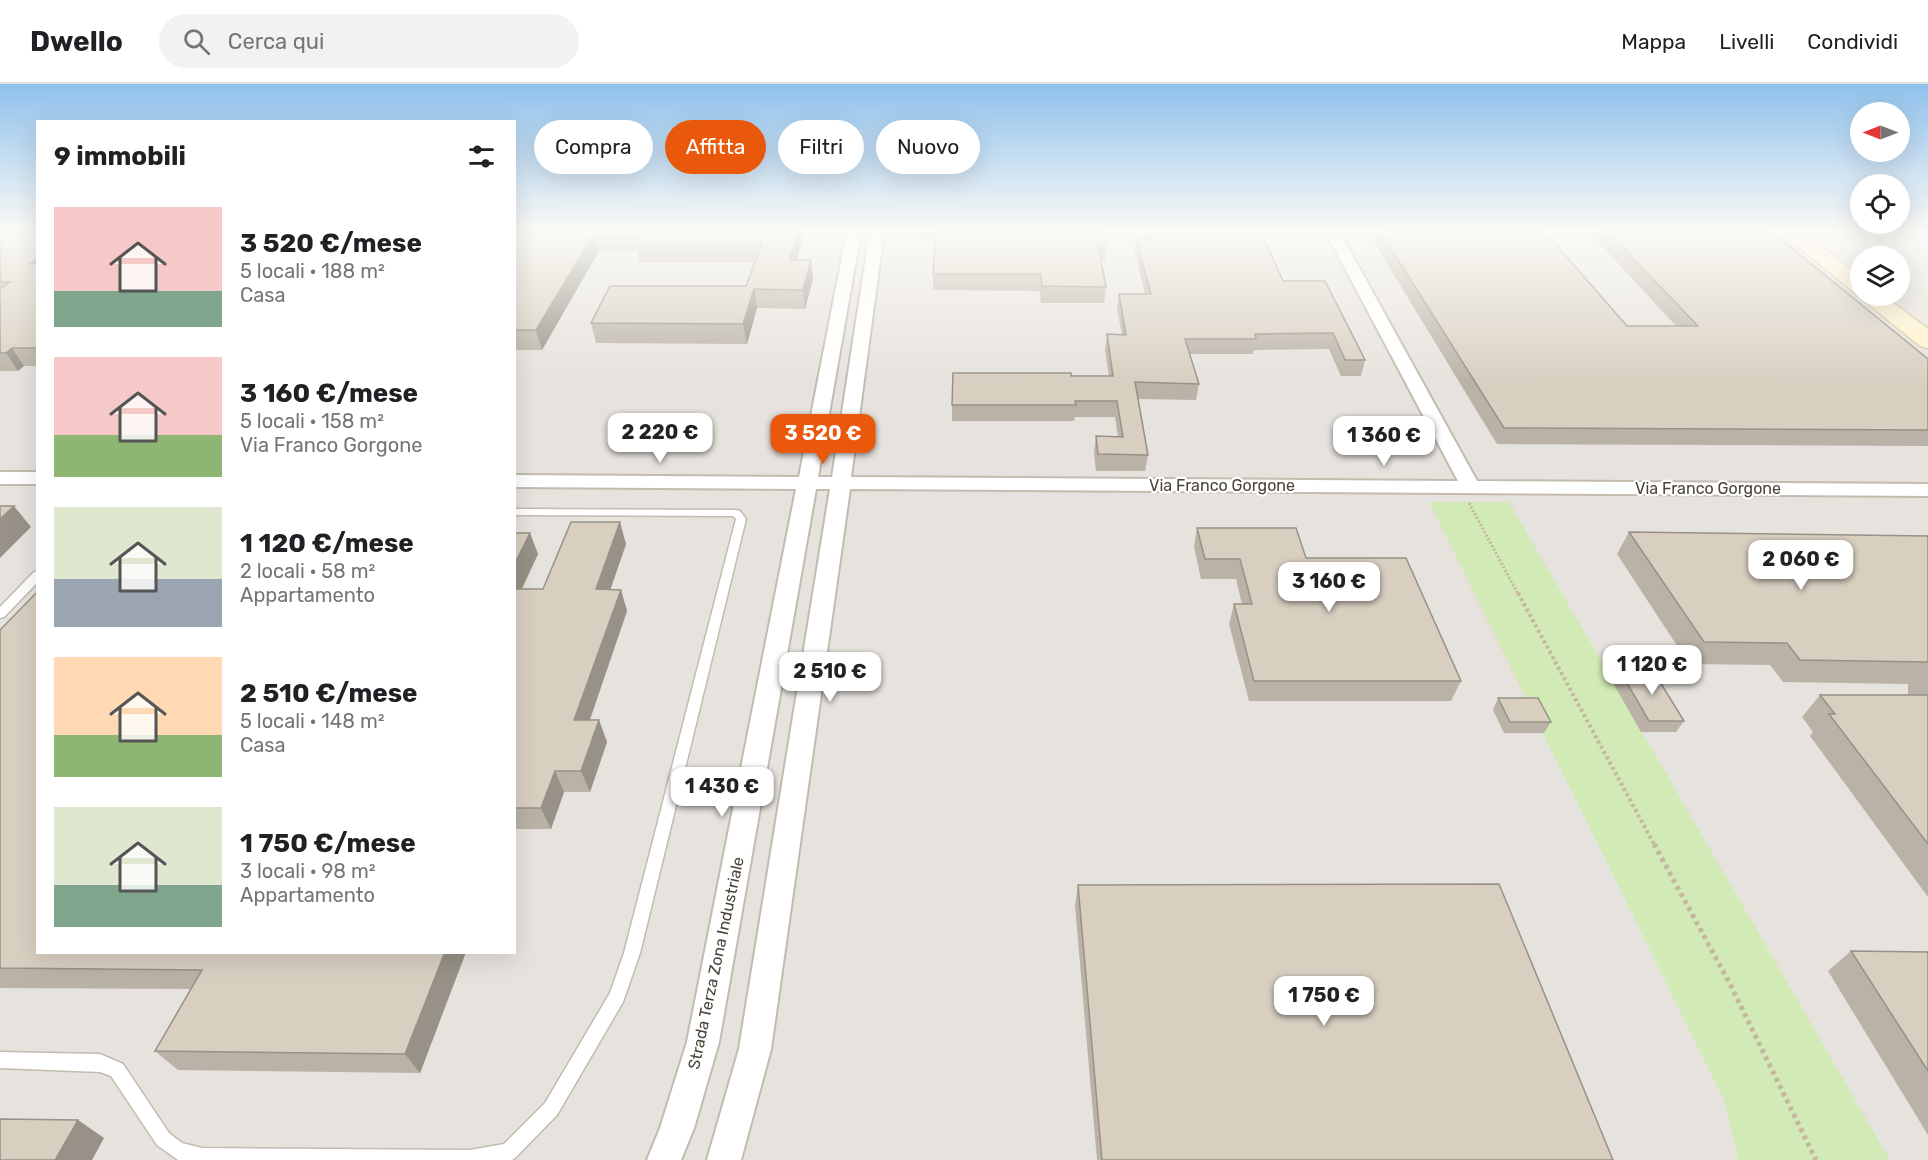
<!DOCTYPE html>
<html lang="it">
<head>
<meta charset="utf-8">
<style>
  :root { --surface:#fff; --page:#f2f2f2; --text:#202124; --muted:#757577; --line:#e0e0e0; --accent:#ea580c }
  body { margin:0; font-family:Rubik,sans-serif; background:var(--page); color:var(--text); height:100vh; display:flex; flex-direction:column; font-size:22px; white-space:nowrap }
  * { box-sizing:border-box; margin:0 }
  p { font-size:20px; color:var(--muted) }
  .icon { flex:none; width:33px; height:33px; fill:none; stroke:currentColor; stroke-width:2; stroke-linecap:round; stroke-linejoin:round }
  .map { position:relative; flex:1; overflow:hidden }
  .drawer { position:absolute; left:36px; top:36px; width:480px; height:834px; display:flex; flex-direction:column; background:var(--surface); border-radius:0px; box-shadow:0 6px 24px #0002 }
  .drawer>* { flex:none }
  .banner { position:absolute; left:534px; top:36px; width:570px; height:54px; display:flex; gap:12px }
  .needle { width:39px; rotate:270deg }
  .controls { position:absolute; left:1850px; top:18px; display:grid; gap:12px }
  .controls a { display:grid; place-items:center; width:60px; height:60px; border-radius:50%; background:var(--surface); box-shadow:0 6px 24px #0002; font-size:30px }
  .price { position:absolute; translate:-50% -51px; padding:0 14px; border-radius:12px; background:#fff; color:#222; font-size:20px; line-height:39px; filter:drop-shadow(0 2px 3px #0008) }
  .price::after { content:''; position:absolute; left:50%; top:36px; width:18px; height:14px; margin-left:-9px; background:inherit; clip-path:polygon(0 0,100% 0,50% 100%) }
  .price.on { background:var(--accent); color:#fff }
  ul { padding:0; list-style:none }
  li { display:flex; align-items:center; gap:18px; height:150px; padding:0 18px }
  li span { display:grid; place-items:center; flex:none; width:168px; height:120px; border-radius:0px; color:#555 }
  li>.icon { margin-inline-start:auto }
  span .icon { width:72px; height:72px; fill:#fffc; stroke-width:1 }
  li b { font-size:26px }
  h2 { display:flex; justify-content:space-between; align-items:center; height:72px; padding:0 18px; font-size:26px }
  .tag { padding:0 21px; border-radius:27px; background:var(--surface); box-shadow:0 6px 24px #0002; font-size:21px; line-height:54px }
  .tag.on { background:var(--accent); color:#fff }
  header { display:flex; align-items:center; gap:36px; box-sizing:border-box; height:84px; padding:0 30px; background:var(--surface); border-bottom:2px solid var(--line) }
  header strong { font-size:28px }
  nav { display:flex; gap:33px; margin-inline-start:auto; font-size:21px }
  .search { width:420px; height:54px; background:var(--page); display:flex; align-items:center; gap:15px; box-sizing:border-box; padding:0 21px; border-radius:33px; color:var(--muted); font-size:22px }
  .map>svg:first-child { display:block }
  .industrial { fill:#e6e2dd; fill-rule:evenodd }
  .green { fill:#d2eab5 }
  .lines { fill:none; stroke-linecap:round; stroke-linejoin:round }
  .lane-casing { stroke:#c2bbae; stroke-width:3 }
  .street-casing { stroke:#c2bbae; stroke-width:4 }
  .secondary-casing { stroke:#d6c79b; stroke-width:3 }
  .path-far2 { stroke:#c4b79f; stroke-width:3; stroke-dasharray:2 2; stroke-linecap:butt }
  .path-far1 { stroke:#c4b79f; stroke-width:4; stroke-dasharray:3 3; stroke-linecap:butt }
  .path { stroke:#c4b79f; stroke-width:5; stroke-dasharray:4 4; stroke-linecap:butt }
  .lane { fill:#fff; fill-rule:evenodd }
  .street { fill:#fff; fill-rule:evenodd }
  .secondary { fill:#fff3cd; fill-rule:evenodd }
  .wall { fill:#bab2a6 }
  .shaded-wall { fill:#979187 }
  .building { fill:#d8cfc1; stroke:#979187; stroke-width:1.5 }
  .labels { text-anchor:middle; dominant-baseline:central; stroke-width:4.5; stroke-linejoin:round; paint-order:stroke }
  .street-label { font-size:16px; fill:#4b4439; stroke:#fff }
</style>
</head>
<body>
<header>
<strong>Dwello</strong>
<div class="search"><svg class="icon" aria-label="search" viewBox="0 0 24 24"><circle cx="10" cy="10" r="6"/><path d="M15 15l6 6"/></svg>Cerca qui</div>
<nav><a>Mappa</a><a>Livelli</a><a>Condividi</a></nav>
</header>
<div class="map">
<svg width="1928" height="1076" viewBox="0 0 1928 1076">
  <rect width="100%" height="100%" fill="#f6f3ec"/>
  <path class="industrial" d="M0,147h37l1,721h476l1,-721h1413v929h-1928zM1860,172h39v40h-39z"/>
  <polygon class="green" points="1429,418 1509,418 1890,1076 1738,1076 1725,1018"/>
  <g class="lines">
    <g class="lane-casing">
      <g id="lane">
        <polygon points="514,425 736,426 740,427 746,435 640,869 623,918 557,1031 515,1074 512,1076 178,1076 157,1061 111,992 100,988 0,984 0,968 100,970 123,980 169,1049 182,1059 202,1064 470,1066 504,1060 545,1019 610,909 624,869 736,435 733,432 514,431"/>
        <polygon points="38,487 38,498 4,533 0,534 0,523 34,488"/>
      </g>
    </g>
    <g class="street-casing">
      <g id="street">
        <polygon points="847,147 861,147 818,393 832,393 870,147 884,147 851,393 1458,397 1325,147 1339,147 1477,397 1928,400 1928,412 850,405 771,965 741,1076 707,1076 739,965 830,405 816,405 719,958 694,1044 681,1076 647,1076 660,1044 687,958 796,405 514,403 514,391 799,393"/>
        <rect x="0" y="388" width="38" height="12"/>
      </g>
    </g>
    <g class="secondary-casing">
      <polygon id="secondary" points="1779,147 1802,147 1860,193 1860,212 1884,212 1928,245 1928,264 1920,262"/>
    </g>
    <polyline class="path-far2" points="1469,419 1518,510"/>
    <polyline class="path-far1" points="1518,509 1655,762"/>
    <polyline class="path" points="1654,760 1730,900 1816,1076"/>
    <use href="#lane" class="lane"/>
    <use href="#street" class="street"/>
    <use href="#secondary" class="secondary"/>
  </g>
  <g class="wall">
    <polygon points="0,147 38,147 38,282 24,282 18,287 0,287"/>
    <polygon points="514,147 804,147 797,176 811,176 813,195 805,225 757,224 747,260 596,259 591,239 746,202 755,178 640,178 637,167 599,167 542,266 514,266"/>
    <polygon points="919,147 1104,147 1107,160 1105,176 1101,176 1106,203 1104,219 1041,219 1040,207 933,206 933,190 935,155 919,155"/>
    <polygon points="1378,147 1544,147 1627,242 1676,242 1588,147 1771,147 1928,275 1928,362 1497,360 1375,160"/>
    <polygon points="1147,149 1283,197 1365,276 1361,292 1341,292 1329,265 1254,266 1253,270 1190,270 1199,300 1196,316 1138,315 1148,371 1145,387 1096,387 1094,369 1096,352 1118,353 1115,333 1075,333 1074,337 952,337 952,321 1071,292 1109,292 1105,266 1107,250 1122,250 1117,225 1119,210 1145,210 1135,169 1136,155 1146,155"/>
    <polygon points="1197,444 1306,474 1461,597 1451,617 1249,617 1229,540 1234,520 1242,520 1236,495 1201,495 1194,463"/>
    <polygon points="1629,448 1928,452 1928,813 1810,652 1813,648 1802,633 1820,611 1908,611 1908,600 1783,598 1770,581 1689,580 1617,470"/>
    <polygon points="514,449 538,470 522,505 543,505 626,460 610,506 621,506 627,527 590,636 599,636 607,658 590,708 564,708 551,745 514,745"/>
    <polygon points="0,546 38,868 466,868 420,989 178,986 155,967 191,905 0,904"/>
    <polygon points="1620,587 1684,637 1676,648 1641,648 1613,599"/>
    <polygon points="1498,614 1551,638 1544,649 1504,649 1493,626"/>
    <polygon points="1078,801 1613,1076 1097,1076 1075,822"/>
    <polygon points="1851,867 1928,868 1928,1051 1828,887"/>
  </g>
  <g class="shaded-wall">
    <polygon points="797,147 804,147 792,194 790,176"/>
    <polygon points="595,148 599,167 542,266 536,246"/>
    <polygon points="38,174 38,193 29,180"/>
    <polygon points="811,176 813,195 805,225 803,206"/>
    <polygon points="754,205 757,224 747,260 743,240"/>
    <polygon points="12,264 24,282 18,287 6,269"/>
    <polygon points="14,422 31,443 0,474 0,435"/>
    <polygon points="620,438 626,460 603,527 596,505"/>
    <polygon points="530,449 538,470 514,521 514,481"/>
    <polygon points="621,506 627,527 582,658 574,636"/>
    <polygon points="599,636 607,658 590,708 581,687"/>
    <polygon points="555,687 564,708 551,745 541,724"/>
    <polygon points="445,868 466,868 420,989 405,970"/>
    <polygon points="78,1036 104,1054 92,1076 55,1076"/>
  </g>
  <g class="building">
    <polygon points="0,147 38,147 38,174 29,180 38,180 38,264 12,264 6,269 0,269 0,205 10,198 0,198"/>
    <polygon points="514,147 797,147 790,176 811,176 803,206 754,205 743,240 591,239 610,202 746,202 762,159 635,159 640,149 595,148 536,246 514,246"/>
    <polygon points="936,147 1104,147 1107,160 1098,160 1106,203 1042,202 1041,190 933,190"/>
    <polygon points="1380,147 1544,147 1627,242 1698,242 1607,147 1771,147 1928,275 1928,346 1504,344"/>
    <polygon points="1147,149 1261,149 1283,197 1325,197 1365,276 1345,276 1333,249 1255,250 1256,255 1185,255 1199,300 1135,298 1148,371 1098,370 1096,352 1123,353 1117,317 1075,317 1076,321 952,321 953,289 1071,289 1071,292 1113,292 1107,250 1126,251 1119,210 1151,210 1136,155 1149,155"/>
    <polygon points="0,422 14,422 0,435"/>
    <polygon points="571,438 620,438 596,505 621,506 574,636 599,636 581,687 555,687 541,724 514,724 514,505 543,505"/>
    <polygon points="1197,444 1296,444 1306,474 1406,474 1461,597 1254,597 1234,520 1252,520 1240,475 1205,475"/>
    <polygon points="1629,448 1928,452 1928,578 1800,576 1787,559 1704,558"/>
    <polygon points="514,449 530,449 514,481"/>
    <polygon points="38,507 38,868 445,868 405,970 155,967 202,886 0,884 0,546"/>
    <polygon points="1620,587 1654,588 1684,637 1649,637"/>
    <polygon points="1820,611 1928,611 1928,760 1829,630 1835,630"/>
    <polygon points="1498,614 1538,614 1551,638 1510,638"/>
    <polygon points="1499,800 1613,1076 1102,1076 1078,801"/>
    <polygon points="1851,867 1928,868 1928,987"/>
    <polygon points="0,1035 78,1036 55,1076 0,1076"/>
  </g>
  <linearGradient id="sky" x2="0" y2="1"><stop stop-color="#8fc1ec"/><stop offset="0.49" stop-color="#fbfaf6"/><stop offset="1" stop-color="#fbfaf6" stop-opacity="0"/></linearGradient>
  <rect width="1928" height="298" fill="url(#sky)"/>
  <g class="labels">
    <g class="street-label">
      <text x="1222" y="401">Via Franco Gorgone</text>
      <text x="1708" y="404">Via Franco Gorgone</text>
      <text transform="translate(716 879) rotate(-78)">Strada Terza Zona Industriale</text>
    </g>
  </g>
</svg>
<div class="controls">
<a><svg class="needle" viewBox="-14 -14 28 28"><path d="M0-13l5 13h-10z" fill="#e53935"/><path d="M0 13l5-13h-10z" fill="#757577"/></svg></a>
<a><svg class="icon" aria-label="locate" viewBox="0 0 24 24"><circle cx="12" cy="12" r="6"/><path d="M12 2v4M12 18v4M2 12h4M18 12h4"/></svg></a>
<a><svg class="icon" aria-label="layers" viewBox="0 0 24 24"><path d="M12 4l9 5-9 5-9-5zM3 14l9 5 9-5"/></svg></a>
</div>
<b class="price" style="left:660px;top:380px">2 220 €</b>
<b class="price on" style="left:823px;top:381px">3 520 €</b>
<b class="price" style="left:1384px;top:383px">1 360 €</b>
<b class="price" style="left:1801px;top:507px">2 060 €</b>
<b class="price" style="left:1329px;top:529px">3 160 €</b>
<b class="price" style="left:1652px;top:612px">1 120 €</b>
<b class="price" style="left:830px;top:619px">2 510 €</b>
<b class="price" style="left:722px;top:734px">1 430 €</b>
<b class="price" style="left:1324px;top:943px">1 750 €</b>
<div class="banner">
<a class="tag">Compra</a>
<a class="tag on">Affitta</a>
<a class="tag">Filtri</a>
<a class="tag">Nuovo</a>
</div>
<section class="drawer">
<h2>9 immobili<svg class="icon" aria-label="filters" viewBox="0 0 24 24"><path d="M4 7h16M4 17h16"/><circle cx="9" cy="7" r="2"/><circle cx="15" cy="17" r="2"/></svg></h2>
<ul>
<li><span style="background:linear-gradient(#f6c9c9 70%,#7fa58c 0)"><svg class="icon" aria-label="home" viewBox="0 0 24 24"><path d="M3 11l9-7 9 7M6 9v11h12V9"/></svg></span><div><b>3 520 €/mese</b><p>5 locali · 188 m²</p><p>Casa</p></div></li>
<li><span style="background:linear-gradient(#f6c9c9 65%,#8fb573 0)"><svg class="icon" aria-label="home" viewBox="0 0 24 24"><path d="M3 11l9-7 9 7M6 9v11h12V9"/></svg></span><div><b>3 160 €/mese</b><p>5 locali · 158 m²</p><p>Via Franco Gorgone</p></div></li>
<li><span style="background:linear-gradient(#dfe7d0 60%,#9aa5b1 0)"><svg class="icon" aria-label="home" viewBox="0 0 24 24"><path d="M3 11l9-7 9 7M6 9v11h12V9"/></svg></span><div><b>1 120 €/mese</b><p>2 locali · 58 m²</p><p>Appartamento</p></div></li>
<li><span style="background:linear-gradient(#ffd9b3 65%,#8fb573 0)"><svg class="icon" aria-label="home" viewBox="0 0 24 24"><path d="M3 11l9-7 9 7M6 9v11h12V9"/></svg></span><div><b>2 510 €/mese</b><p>5 locali · 148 m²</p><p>Casa</p></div></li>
<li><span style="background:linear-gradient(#dfe7d0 65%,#7fa58c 0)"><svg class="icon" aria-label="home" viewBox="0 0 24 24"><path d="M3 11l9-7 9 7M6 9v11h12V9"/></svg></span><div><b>1 750 €/mese</b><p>3 locali · 98 m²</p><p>Appartamento</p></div></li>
</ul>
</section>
</div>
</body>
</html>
